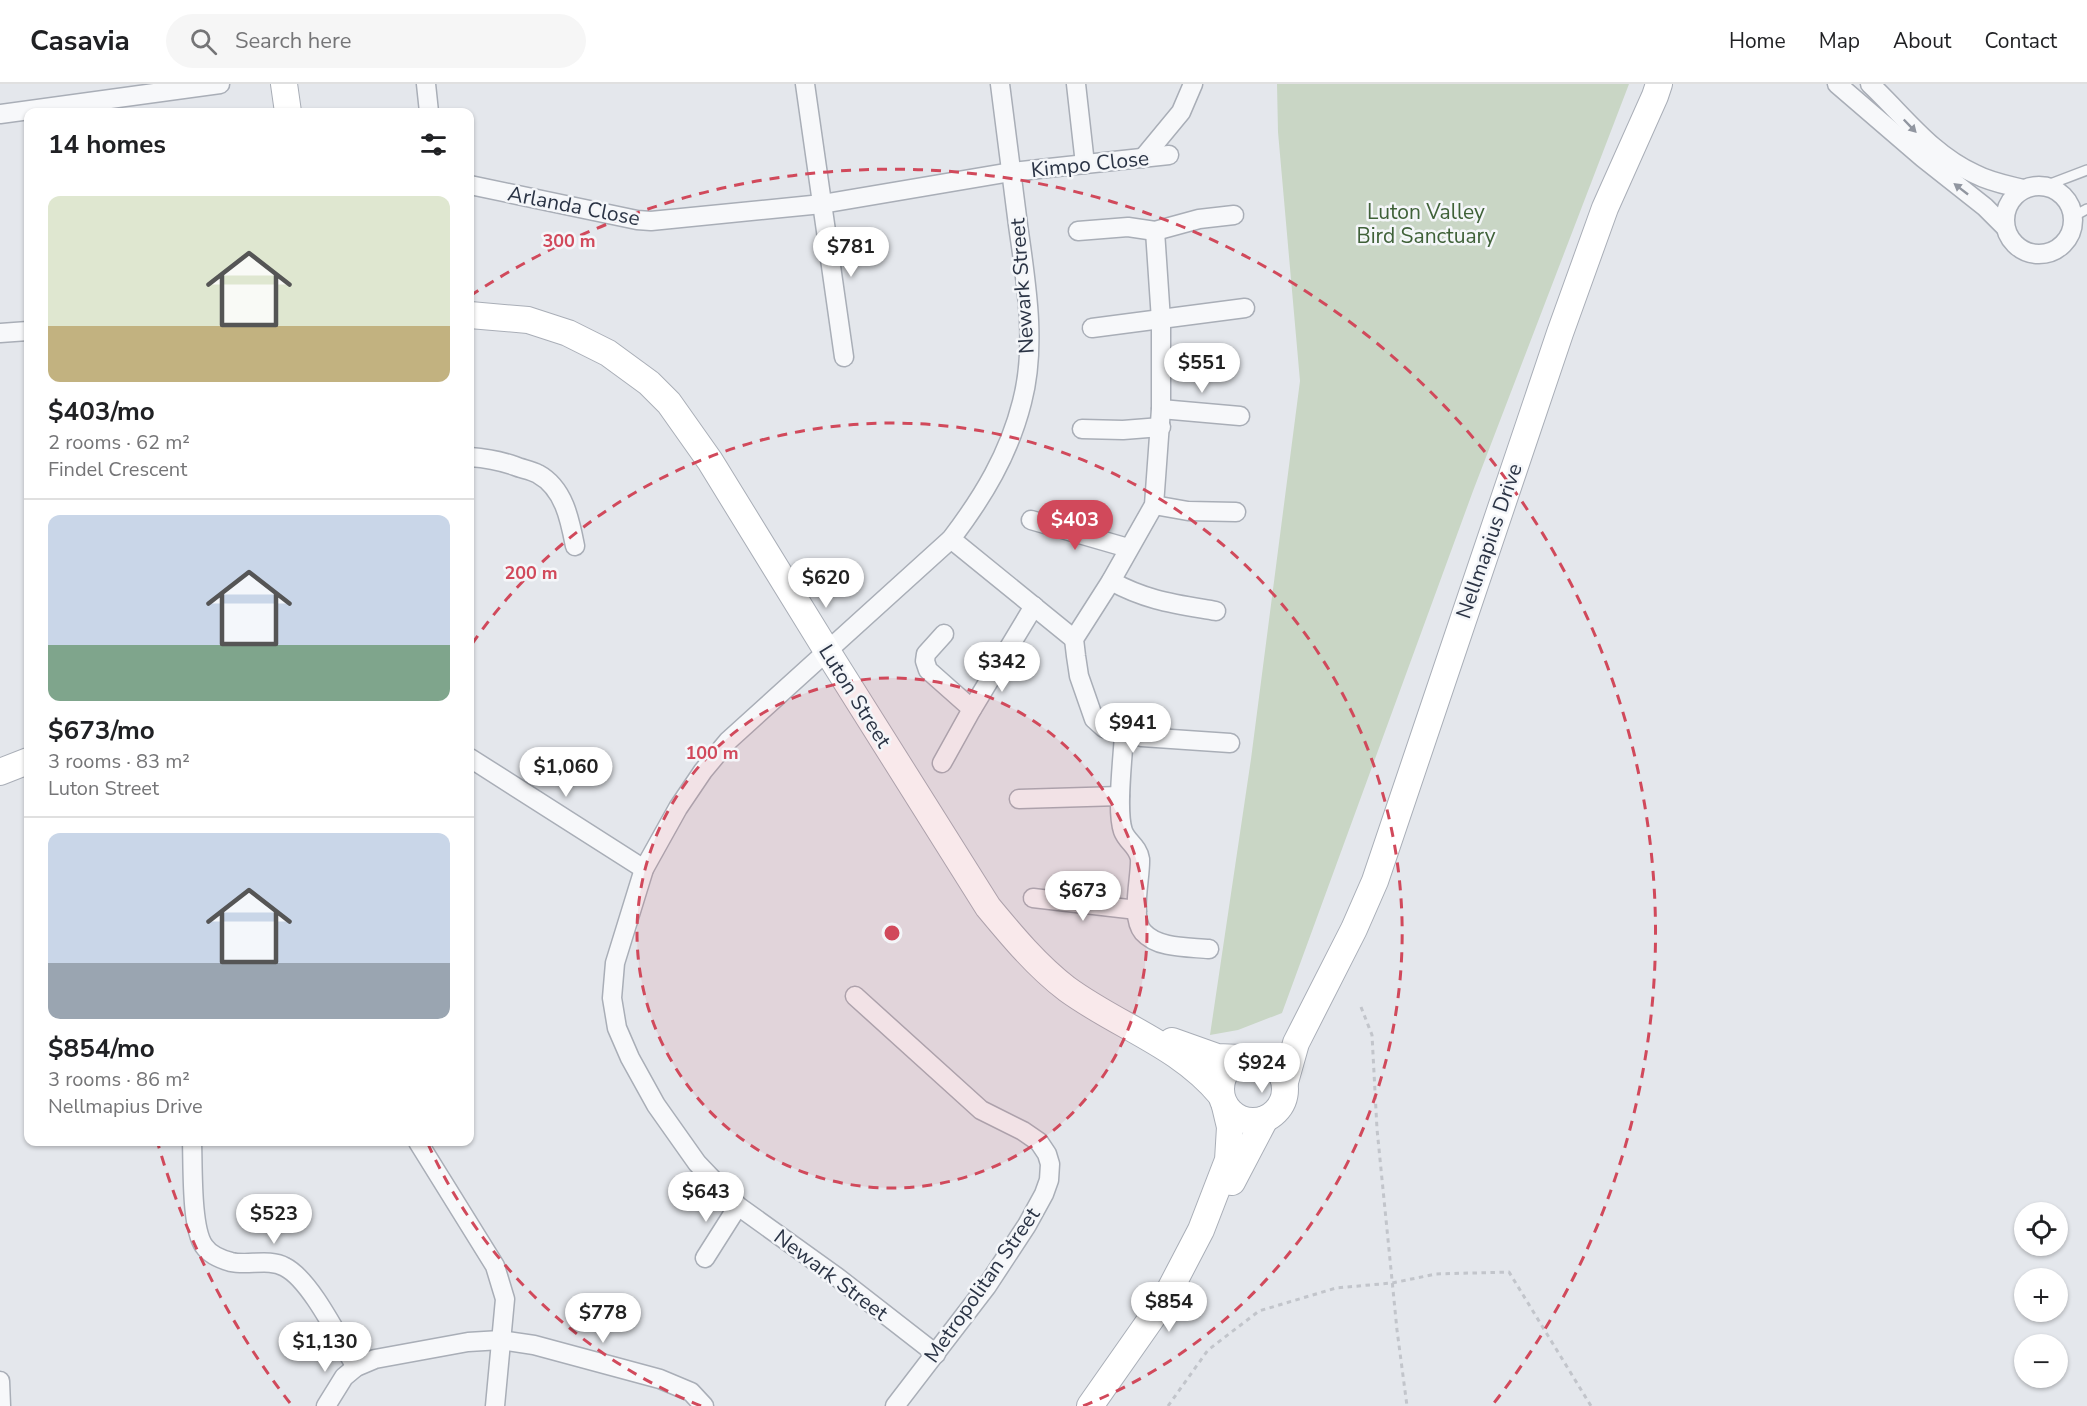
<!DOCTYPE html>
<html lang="en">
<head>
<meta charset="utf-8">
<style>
  :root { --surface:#fff; --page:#f6f6f6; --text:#202124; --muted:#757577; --line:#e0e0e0; --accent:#d1495b }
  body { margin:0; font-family:"Nunito Sans",sans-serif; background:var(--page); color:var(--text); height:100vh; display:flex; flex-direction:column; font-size:22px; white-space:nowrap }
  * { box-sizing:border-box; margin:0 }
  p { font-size:20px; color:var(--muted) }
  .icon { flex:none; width:33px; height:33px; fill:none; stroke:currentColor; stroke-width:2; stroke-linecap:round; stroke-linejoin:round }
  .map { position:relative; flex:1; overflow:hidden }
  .panel { position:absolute; left:24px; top:24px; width:450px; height:1038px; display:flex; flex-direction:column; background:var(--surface); border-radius:12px; box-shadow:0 2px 4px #0004 }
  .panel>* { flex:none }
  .fabs { position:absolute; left:2014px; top:1118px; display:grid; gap:12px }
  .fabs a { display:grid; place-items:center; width:54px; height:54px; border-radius:50%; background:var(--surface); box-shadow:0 2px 4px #0004; font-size:30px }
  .price { position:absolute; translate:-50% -51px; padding:0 14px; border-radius:21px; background:#fff; color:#222; font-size:20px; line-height:39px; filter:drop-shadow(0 2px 3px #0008) }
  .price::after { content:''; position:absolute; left:50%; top:36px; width:18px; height:14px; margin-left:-9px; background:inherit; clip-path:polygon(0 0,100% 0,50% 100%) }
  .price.active { background:var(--accent); color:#fff }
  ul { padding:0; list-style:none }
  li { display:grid; align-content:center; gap:12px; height:318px; padding:0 24px }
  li+li { border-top:2px solid var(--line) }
  li span { display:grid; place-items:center; height:186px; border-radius:12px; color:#555 }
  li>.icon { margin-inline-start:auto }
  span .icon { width:108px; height:108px; fill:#fffc; stroke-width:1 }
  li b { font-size:26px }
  h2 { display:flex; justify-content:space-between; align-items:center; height:72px; padding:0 24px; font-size:26px }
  header { display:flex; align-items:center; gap:36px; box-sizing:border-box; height:84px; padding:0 30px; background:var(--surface); border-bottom:2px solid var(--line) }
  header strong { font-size:28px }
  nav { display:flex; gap:33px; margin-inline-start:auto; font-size:21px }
  .search { width:420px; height:54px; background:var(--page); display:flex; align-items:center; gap:15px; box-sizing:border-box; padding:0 21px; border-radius:33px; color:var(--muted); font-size:22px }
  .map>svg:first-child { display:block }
  .green { fill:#c9d6c5 }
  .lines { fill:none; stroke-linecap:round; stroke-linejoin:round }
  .lane-casing { stroke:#a9aeb7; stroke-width:12 }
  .street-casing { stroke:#a9aeb7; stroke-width:21 }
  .secondary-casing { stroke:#a9aeb7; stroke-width:28 }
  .path { stroke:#c2c5cb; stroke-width:3; stroke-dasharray:4.5 4.5; stroke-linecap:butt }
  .lane { stroke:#f7f8fa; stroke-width:9 }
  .street { stroke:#f7f8fa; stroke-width:18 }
  .secondary { stroke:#fff; stroke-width:26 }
  .oneway { fill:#9196a0 }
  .ring { fill:none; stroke:#d1495b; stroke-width:3; stroke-dasharray:10 8 }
  .labels { text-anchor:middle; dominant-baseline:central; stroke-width:5; stroke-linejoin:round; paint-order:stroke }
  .street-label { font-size:21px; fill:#2b3445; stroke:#f4f6f9 }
  .park-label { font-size:21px; fill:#3f6138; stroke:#f4f6f9 }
  .centre { fill:#d1495b; stroke:#f4f6f9; stroke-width:3 }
  .ring-label { font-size:18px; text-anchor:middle; font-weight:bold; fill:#d1495b; stroke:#f4f6f9; stroke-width:5; stroke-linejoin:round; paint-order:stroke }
</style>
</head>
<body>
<header>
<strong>Casavia</strong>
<div class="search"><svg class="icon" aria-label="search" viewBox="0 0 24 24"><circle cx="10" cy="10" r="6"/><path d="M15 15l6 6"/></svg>Search here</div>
<nav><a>Home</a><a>Map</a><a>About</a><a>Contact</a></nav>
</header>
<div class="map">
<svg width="2087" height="1322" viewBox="0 0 2087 1322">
  <rect width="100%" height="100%" fill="#e4e7ec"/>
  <polygon class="green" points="1277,0 1629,0 1473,407 1282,929 1238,946 1210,951 1251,675 1300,297 1278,48"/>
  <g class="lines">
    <g class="lane-casing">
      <g id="lane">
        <polyline points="2045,102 2087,86"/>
        <polyline points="2074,132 2087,125"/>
      </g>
    </g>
    <g class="street-casing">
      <g id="street">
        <polyline points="426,0 429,28"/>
        <polyline points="805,0 844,273"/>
        <polyline points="1076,0 1085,80"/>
        <polyline points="1837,0 1923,74 1985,123 2005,143"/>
        <path d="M1870,0c34,32 61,70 105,90 15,8 32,11 48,15"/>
        <polyline points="0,30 220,0"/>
        <polyline points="1143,74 1181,28 1193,0"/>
        <polyline points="470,101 637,136 651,137 822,120 1011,88 1169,71"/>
        <circle cx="2039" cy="136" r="34"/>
        <polyline points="1078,147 1128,143 1155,147 1199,135 1234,131"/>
        <polyline points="1155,147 1161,236 1161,325 1154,421 1111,497 1074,555 1076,572 1079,592 1094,635 1104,644 1142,653 1230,659"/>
        <polyline points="1092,244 1245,224"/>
        <polyline points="0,249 28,247"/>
        <polyline points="1161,325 1240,332"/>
        <polyline points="1082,345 1123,346 1161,343"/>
        <path d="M470,373c15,1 31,4 45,9 7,3 16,4 23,8 26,14 32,46 37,72"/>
        <polyline points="1154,421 1188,427 1236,428"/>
        <polyline points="1031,436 1128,464"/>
        <polyline points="951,455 1074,555"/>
        <path d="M1111,497c36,20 65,23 105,30"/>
        <polyline points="944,550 926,570 925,577 928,586 972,625"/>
        <path d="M1124,650c-1,23 -8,77 -1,97 4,11 15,15 17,28 1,18 -10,58 3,73 15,17 46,15 66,17"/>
        <polyline points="470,674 644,785"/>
        <polyline points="942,679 972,625 1034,522"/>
        <polyline points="1019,715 1120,712"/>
        <polyline points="1033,814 1137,826"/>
        <polyline points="855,912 981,1026 1023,1047 1039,1058 1047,1070 1050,1080 1049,1096 1044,1110 1027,1141 987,1202 895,1322"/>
        <path d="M192,1058c1,24 -1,86 12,104 6,9 16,13 27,16 17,4 38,-4 54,5 26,13 55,74 71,100"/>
        <polyline points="418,1058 495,1182 505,1215 495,1322"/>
        <polyline points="705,1174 738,1122"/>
        <path d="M936,1270l-99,-77 -99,-71 -41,-43 -41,-58 -26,-47 -13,-30 -5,-30 3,-35 29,-94 34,-61 25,-37 25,-30 223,-202c32,-42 58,-85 71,-137 15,-57 4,-120 -4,-177 -6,-47 -12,-94 -18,-141"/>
        <polyline points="0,1297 1,1322"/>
        <polyline points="326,1322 344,1293 356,1283 375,1275 468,1258 501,1256 534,1261 660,1295 691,1308 704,1322"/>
      </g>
    </g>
    <g class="secondary-casing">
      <g id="secondary">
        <polyline points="284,0 288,28"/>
        <path d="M470,231l58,5 40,13 40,20 41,30 20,20 41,58 117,190 161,256c24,29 49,59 79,82 52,38 111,55 154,106"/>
        <polyline points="0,688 28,677"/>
        <polyline points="1172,957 1217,973 1241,974"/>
        <circle cx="1253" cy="1005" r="32"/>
        <polyline points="1285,998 1296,959 1354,845 1375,797 1560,249 1605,124 1655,12 1659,0"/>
        <polyline points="1232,1098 1265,1035"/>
        <polyline points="1090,1322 1165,1215 1201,1146 1228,1076 1230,1043 1225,1022"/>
      </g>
    </g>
    <g class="path">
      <polyline points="1361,923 1372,951 1377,1045 1397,1246 1407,1322"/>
      <polyline points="1168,1322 1208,1266 1259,1227 1336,1204 1392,1199 1436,1190 1509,1188 1591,1322"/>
    </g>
    <use href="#lane" class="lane"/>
    <use href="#street" class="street"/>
    <use href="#secondary" class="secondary"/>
  </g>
  <defs><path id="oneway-solid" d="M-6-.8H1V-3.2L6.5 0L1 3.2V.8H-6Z" transform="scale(1.5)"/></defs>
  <g class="oneway">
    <use href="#oneway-solid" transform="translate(1910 42) rotate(46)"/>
    <use href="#oneway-solid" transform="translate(1961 105) rotate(-142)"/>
  </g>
  <circle cx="892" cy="849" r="255" fill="#d1495b" fill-opacity=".12"/>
  <g class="ring">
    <circle cx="892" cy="849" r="255"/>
    <path d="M701 1322A510 510 0 0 1 428 1060M472 560A510 510 0 1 1 1083 1322"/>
    <path d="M290 1319A764 764 0 0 1 158 1060M470 212A764 764 0 0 1 1494 1319"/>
  </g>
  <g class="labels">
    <g class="street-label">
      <text transform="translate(1090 80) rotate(-6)">Kimpo Close</text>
      <text transform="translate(574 122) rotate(11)">Arlanda Close</text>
      <text transform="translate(1022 202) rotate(-94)">Newark Street</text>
      <text transform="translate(1489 457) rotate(-71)">Nellmapius Drive</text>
      <text transform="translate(855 612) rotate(58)">Luton Street</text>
      <text transform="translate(831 1191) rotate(37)">Newark Street</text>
      <text transform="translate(982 1201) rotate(-55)">Metropolitan Street</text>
    </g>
    <g class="park-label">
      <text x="1426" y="128">Luton Valley<tspan x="1426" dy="24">Bird Sanctuary</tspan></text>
    </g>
  </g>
  <circle cx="892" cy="849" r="9" class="centre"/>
  <g class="ring-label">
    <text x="569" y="163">300 m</text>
    <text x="531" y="495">200 m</text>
    <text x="712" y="675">100 m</text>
  </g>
</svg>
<div class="fabs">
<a><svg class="icon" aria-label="locate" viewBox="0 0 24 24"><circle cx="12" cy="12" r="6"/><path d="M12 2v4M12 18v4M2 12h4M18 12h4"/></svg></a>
<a>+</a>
<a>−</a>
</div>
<b class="price" style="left:851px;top:194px">$781</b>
<b class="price" style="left:1202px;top:310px">$551</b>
<b class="price active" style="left:1075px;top:467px">$403</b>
<b class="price" style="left:826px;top:525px">$620</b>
<b class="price" style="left:1002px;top:609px">$342</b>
<b class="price" style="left:1133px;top:670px">$941</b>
<b class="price" style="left:566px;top:714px">$1,060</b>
<b class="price" style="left:1083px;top:838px">$673</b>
<b class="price" style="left:1262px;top:1010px">$924</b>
<b class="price" style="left:706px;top:1139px">$643</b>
<b class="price" style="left:274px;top:1161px">$523</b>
<b class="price" style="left:1169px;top:1249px">$854</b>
<b class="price" style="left:603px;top:1260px">$778</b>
<b class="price" style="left:325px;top:1289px">$1,130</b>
<section class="panel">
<h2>14 homes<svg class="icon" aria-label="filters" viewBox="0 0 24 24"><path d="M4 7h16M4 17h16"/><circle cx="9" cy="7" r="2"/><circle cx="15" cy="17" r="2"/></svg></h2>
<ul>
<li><span style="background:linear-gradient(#dfe7d0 70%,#c2b280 0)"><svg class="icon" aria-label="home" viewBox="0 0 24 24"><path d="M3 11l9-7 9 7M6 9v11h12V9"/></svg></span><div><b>$403/mo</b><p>2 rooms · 62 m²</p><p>Findel Crescent</p></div></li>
<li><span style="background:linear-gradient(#c9d6e8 70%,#7fa58c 0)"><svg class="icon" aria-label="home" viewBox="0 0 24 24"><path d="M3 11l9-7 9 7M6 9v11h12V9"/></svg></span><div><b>$673/mo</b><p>3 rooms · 83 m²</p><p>Luton Street</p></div></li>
<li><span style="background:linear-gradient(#c9d6e8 70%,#9aa5b1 0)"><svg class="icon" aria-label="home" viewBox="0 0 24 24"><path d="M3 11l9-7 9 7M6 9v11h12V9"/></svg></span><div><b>$854/mo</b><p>3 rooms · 86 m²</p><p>Nellmapius Drive</p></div></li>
</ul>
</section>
</div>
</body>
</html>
